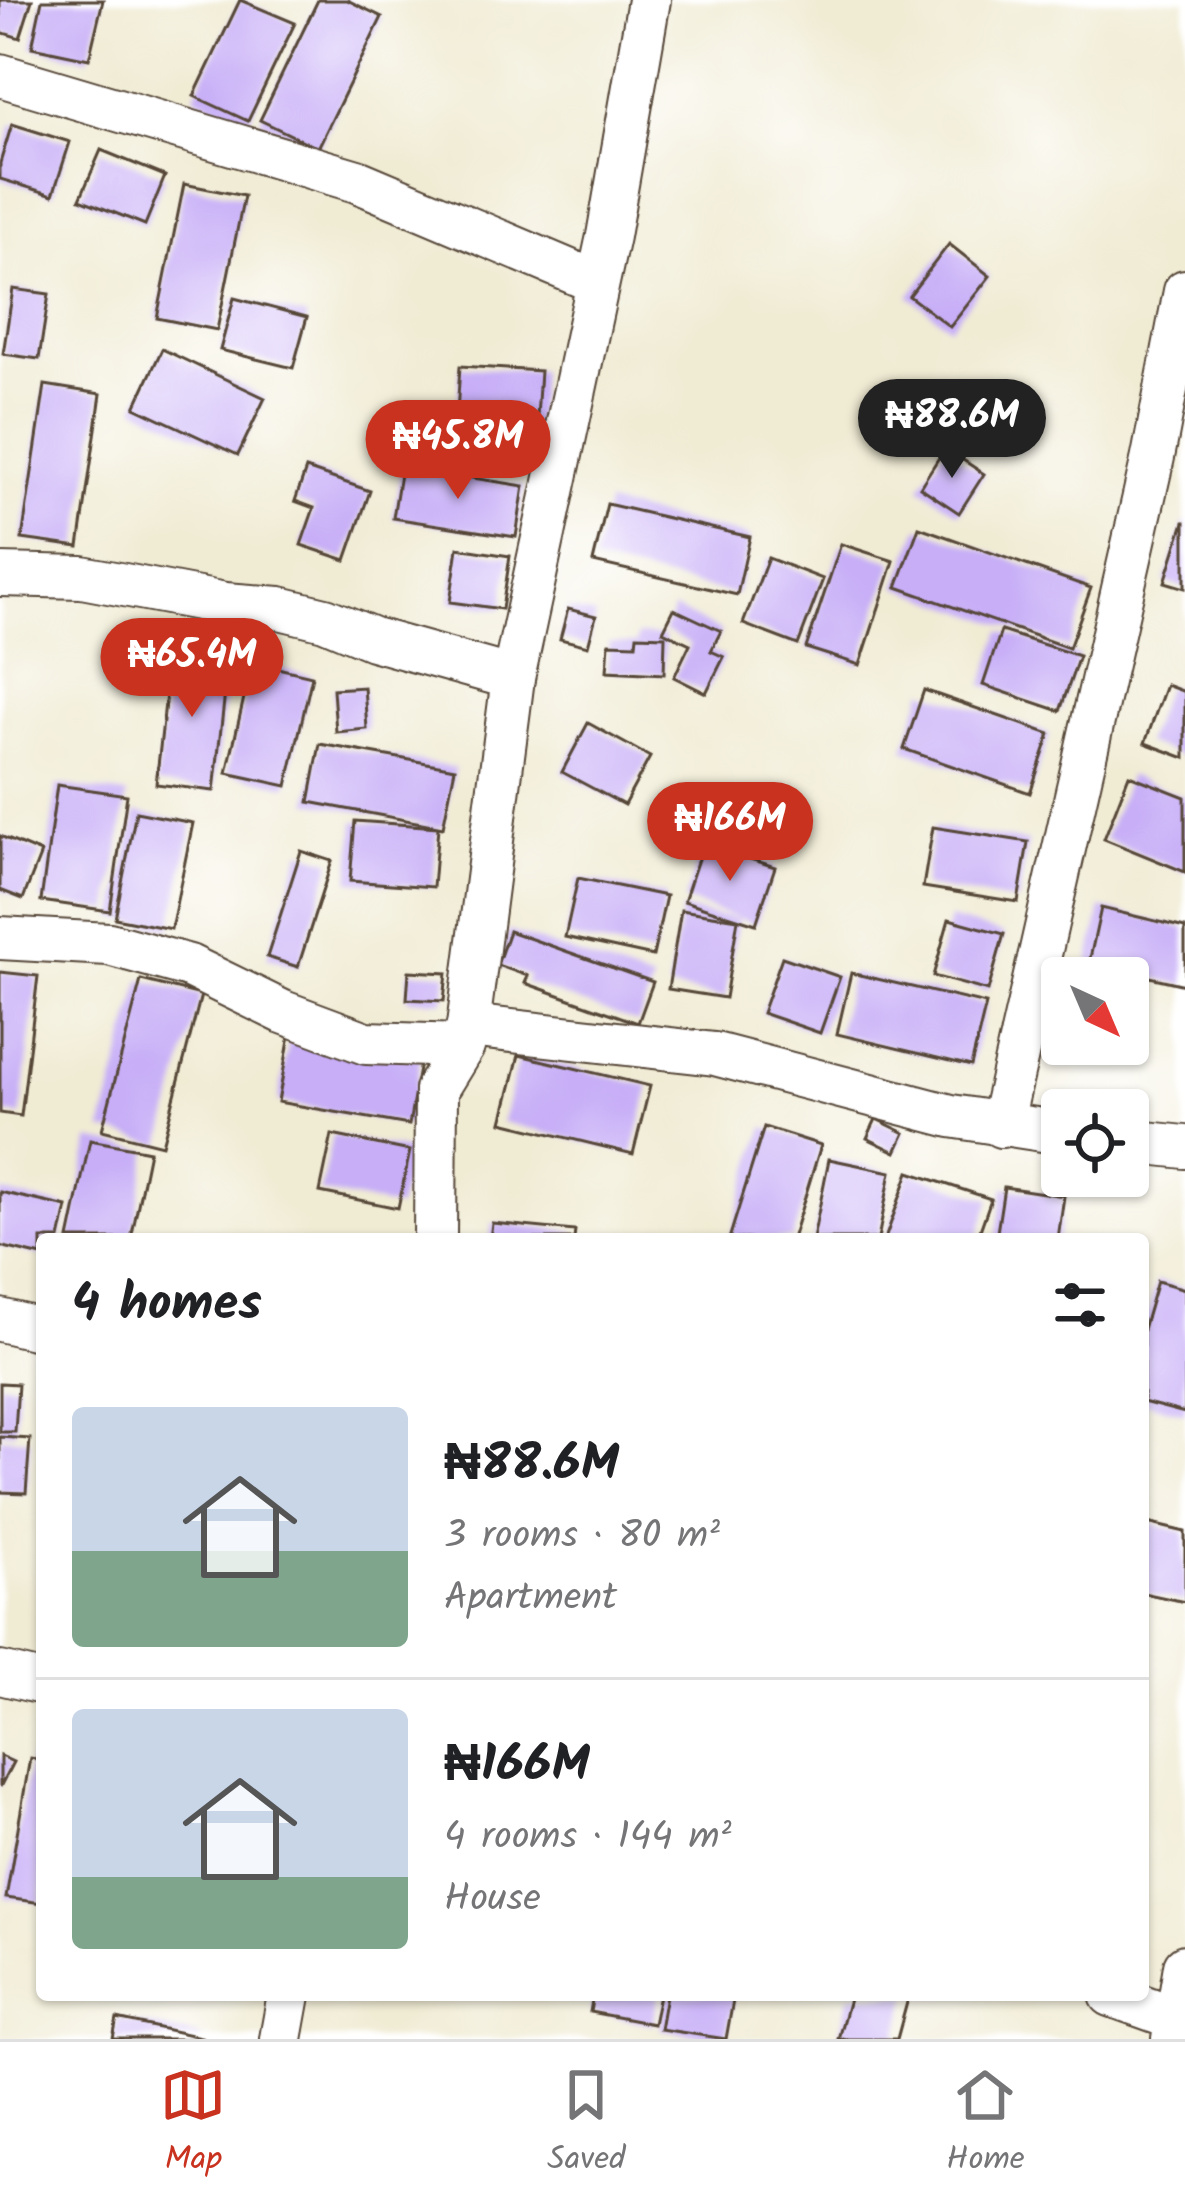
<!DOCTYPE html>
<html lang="en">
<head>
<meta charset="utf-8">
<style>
  :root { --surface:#fff; --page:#f2f2f2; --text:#202124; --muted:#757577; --line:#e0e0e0; --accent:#c8321e }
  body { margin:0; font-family:Kalam,sans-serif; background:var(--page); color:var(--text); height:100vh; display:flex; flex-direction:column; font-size:45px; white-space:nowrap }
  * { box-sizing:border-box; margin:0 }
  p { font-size:39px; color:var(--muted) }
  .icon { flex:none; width:66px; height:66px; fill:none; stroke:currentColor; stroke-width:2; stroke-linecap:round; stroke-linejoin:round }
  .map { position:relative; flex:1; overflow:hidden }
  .drawer { position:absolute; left:36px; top:1233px; width:1113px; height:768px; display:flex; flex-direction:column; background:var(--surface); border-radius:12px; box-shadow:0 3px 9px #0004 }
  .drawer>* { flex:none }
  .needle { width:78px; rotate:136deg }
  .tools { position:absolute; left:1041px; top:957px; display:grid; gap:24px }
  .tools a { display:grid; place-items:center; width:108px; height:108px; border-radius:12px; background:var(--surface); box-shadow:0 3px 9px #0004; font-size:60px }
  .price { position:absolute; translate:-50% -102px; padding:0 27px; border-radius:42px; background:var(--accent); color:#fff; font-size:39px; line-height:78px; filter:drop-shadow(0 3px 6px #0008) }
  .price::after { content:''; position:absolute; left:50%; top:72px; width:36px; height:27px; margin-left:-18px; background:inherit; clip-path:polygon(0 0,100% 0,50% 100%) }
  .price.selected { background:#222; color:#fff }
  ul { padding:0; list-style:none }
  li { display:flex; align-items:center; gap:36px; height:300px; padding:0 36px }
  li+li { border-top:3px solid var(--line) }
  li span { display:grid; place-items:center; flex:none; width:336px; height:240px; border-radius:12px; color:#555 }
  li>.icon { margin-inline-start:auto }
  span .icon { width:144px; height:144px; fill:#fffc; stroke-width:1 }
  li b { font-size:51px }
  h2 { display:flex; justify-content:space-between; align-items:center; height:144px; padding:0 36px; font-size:51px }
  .menu { display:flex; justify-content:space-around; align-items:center; height:168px; border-top:3px solid var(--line); background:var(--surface); font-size:33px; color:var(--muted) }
  .menu a { display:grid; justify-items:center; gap:6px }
  .menu .selected { color:var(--accent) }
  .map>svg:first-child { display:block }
  .building { fill:#c7aef7 }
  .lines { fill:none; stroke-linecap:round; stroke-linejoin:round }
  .minor-casing { stroke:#564739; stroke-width:46 }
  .minor { stroke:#fff; stroke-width:42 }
</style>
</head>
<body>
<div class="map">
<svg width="1185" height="2039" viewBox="0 0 1185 2039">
  <rect width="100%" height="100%" fill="#fff"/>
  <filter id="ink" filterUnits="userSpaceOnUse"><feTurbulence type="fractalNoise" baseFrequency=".00833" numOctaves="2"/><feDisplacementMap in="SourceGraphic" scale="24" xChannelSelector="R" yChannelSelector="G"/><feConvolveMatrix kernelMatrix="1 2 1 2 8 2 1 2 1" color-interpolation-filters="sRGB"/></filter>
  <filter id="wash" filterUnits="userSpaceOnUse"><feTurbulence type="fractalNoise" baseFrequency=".004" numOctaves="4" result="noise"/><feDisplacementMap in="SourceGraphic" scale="48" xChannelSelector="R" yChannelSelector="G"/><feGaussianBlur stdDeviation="2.7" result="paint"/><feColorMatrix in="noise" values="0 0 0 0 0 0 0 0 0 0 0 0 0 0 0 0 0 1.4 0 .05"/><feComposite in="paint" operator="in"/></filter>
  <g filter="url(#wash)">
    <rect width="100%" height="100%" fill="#f0ebd3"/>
    <g id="blocks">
      <g class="building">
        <polygon points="0,0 32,0 20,38 0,32"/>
        <polygon points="42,0 103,0 89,59 32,47"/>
        <polygon points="240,0 295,23 248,121 194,96"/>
        <polygon points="318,0 347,0 382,17 318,148 260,120"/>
        <polygon points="12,124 70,142 53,195 0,179 0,163"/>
        <polygon points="101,150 165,176 145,225 80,199"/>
        <polygon points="184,184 244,196 217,330 157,318"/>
        <polygon points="949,244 990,276 950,327 909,296"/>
        <polygon points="13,289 49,294 39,359 3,354"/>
        <polygon points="234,298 307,317 293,368 220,350"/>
        <polygon points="162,349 265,398 238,455 135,407"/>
        <polygon points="460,366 540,371 536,433 456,429"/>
        <polygon points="45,385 101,394 79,547 22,539"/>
        <polygon points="945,448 984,474 959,513 920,487"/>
        <polygon points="401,467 524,486 516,537 393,518"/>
        <polygon points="306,469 370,491 346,560 301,545 314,508 295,501"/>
        <polygon points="607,504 750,537 737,595 593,562"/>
        <polygon points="1184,522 1185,522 1185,588 1165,582"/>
        <polygon points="919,527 1091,588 1069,648 897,587"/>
        <polygon points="841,544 894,561 860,665 806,648"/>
        <polygon points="458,548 510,556 502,609 450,602"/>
        <polygon points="768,558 823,579 798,645 743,624"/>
        <polygon points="568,609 596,616 588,646 560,639"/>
        <polygon points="674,609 721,631 711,651 724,657 706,693 674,677 690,644 663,631"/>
        <polygon points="1001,631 1079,656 1060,711 983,685"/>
        <polygon points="637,635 665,636 664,674 607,671 609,643 636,644"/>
        <polygon points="171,649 229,656 214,791 156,784"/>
        <polygon points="252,662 312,676 287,786 227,773"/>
        <polygon points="1166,685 1185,692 1185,758 1145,743"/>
        <polygon points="364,687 367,729 336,732 333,689"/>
        <polygon points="924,690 1050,734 1030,793 904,749"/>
        <polygon points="588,723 650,757 624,805 562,772"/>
        <polygon points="320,744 455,768 443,827 309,802"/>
        <polygon points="1129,775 1185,797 1185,872 1104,839"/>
        <polygon points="57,785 127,795 110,911 41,901"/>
        <polygon points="736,803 760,822 740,847 716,828"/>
        <polygon points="136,812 193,823 171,929 115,918"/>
        <polygon points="355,821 438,827 433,887 350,881"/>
        <polygon points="933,827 1028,842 1018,902 923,887"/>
        <polygon points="0,836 41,853 23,899 0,890"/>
        <polygon points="703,844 775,867 756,924 684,901"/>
        <polygon points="301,851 332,861 298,967 267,957"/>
        <polygon points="578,878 666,896 653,956 565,937"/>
        <polygon points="1101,908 1185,928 1185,985 1089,963"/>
        <polygon points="681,910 738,919 725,998 668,989"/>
        <polygon points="949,919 1004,934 988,991 933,976"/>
        <polygon points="509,931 653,982 638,1023 525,983 528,976 497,965"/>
        <polygon points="782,957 840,977 820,1033 762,1013"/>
        <polygon points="409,971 447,973 444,1001 407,999"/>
        <polygon points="0,972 38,976 21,1116 0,1113"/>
        <polygon points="851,973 986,1004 971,1066 837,1034"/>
        <polygon points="141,980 201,995 162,1145 102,1130"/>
        <polygon points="290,1035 421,1057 409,1125 278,1102"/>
        <polygon points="519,1055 650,1086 633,1154 502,1122"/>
        <polygon points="876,1119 905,1133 896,1152 867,1138"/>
        <polygon points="764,1127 821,1145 792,1239 729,1239"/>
        <polygon points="332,1135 410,1151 398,1208 320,1192"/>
        <polygon points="90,1140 149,1151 131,1239 69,1239"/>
        <polygon points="829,1159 891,1172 878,1239 813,1239"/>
        <polygon points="909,1172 991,1199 977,1239 885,1239"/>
        <polygon points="1004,1187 1064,1196 1058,1239 996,1239"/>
        <polygon points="0,1192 67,1207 60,1239 42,1239 42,1256 0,1246"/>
        <polygon points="492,1223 575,1231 574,1239 490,1239"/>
        <polygon points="1157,1281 1185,1289 1185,1413 1143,1402 1143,1329"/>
        <polygon points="0,1383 18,1384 15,1432 0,1432"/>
        <polygon points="0,1437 30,1439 26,1493 0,1492"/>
        <polygon points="1143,1522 1185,1532 1185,1602 1143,1593"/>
        <polygon points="0,1756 13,1762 0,1787"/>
        <polygon points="30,1758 42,1760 42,1903 6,1898"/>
        <polygon points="593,1995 659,1995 653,2024 590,2012"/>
        <polygon points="666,1995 734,1995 726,2039 660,2029"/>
        <polygon points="850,1995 909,1995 897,2039 838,2039"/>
        <polygon points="117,2019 201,2037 200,2039 113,2039"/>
      </g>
    </g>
  </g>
  <g filter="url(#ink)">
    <use href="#blocks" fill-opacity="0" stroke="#564739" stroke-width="3"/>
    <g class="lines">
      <g class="minor-casing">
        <g id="minor">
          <polyline points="0,75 357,181 596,282"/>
          <polyline points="0,575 82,577 225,604 280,608 325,619 373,639 513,678"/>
          <polyline points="0,938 109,944 189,966 283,1012 366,1043 463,1046"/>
          <polyline points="468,1026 715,1054 951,1116 1062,1133"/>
          <polyline points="1001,1126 1153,457 1185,291"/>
          <polyline points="1128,1141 1185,1147"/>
          <polyline points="435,1239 436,1090 463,1046 468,1026 513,678 608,236 649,0"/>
          <polyline points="0,1320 42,1330"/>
          <polyline points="0,1673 42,1683"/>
          <polyline points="1111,1995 1178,2019"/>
          <polyline points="281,2039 289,1995"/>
          <polyline points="1173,2039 1185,1966"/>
        </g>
      </g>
      <use href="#minor" class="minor"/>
    </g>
  </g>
</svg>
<div class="tools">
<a><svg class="needle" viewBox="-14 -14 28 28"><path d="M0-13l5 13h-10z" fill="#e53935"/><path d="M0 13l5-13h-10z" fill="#757577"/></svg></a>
<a><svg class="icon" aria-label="locate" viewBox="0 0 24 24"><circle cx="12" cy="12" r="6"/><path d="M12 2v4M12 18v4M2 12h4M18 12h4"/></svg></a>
</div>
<b class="price selected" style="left:952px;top:481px">₦88.6M</b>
<b class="price" style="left:458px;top:502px">₦45.8M</b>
<b class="price" style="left:192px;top:720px">₦65.4M</b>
<b class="price" style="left:730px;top:884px">₦166M</b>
<section class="drawer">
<h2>4 homes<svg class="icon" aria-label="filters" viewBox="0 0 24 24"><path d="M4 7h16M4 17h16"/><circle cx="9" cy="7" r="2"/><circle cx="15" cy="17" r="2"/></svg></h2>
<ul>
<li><span style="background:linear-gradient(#c9d6e8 60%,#7fa58c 0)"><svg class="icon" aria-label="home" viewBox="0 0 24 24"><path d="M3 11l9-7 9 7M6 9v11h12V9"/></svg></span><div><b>₦88.6M</b><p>3 rooms · 80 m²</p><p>Apartment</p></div></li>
<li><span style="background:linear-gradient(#c9d6e8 70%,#7fa58c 0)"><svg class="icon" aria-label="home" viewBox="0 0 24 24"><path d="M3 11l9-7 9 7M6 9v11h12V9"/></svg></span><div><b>₦166M</b><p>4 rooms · 144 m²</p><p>House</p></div></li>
</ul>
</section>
</div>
<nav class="menu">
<a class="selected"><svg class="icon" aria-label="map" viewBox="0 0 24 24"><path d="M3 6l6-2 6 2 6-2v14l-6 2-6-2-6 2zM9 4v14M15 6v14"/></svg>Map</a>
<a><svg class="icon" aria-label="saved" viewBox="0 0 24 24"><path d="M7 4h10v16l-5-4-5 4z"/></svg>Saved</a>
<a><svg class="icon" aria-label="home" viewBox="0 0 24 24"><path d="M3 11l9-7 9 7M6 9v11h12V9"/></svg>Home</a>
</nav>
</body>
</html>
